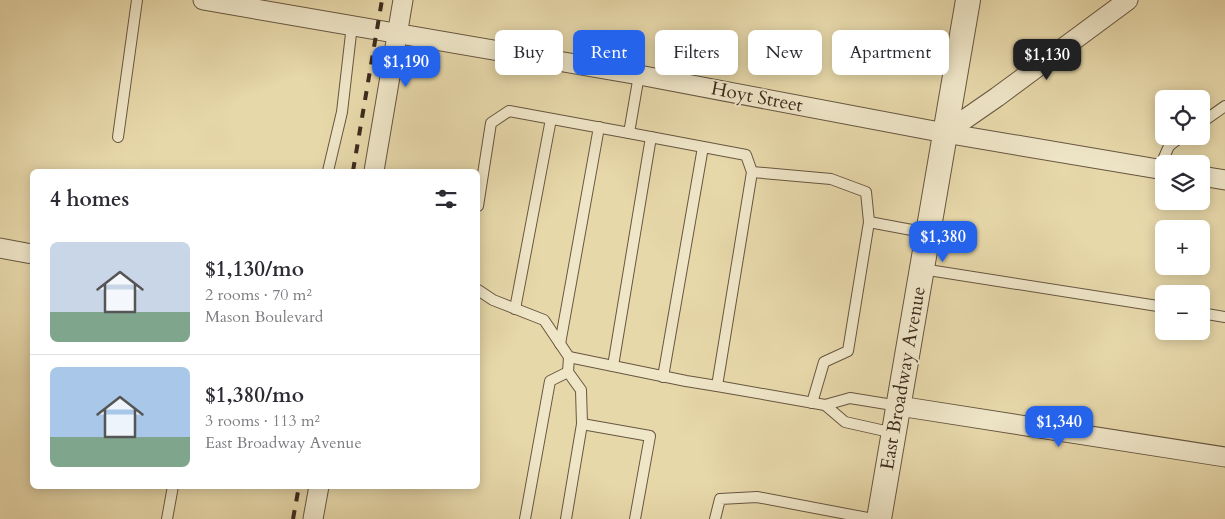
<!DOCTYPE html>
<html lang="en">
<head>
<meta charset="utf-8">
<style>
  :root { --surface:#fff; --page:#f7f7f7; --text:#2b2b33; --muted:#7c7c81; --line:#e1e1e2; --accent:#2563eb }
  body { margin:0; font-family:Cardo,serif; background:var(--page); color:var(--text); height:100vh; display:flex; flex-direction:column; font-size:19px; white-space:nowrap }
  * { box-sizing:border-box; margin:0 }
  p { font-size:16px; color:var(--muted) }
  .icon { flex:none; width:28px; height:28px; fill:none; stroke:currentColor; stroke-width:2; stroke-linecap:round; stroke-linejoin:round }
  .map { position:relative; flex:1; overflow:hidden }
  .side { position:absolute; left:30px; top:169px; width:450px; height:320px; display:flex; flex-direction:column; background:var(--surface); border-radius:8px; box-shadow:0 2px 12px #0003 }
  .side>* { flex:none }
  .top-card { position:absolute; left:495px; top:30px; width:475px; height:45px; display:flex; gap:10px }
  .buttons { position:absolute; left:1155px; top:90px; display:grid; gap:10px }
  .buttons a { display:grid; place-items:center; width:55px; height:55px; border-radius:8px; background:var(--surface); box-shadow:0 2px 12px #0003; font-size:25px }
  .price { position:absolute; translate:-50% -42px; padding:0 11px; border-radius:10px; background:var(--accent); color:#fff; font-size:16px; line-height:32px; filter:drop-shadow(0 1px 2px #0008) }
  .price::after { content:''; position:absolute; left:50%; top:30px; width:15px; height:11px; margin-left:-8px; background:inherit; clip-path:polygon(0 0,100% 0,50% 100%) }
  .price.on { background:#222; color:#fff }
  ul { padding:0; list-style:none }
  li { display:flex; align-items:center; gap:15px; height:125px; padding:0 20px }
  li+li { border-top:1px solid var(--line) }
  li span { display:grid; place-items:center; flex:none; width:140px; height:100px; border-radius:8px; color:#555 }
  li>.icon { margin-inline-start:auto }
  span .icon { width:60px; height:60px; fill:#fffc; stroke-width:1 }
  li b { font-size:21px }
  h2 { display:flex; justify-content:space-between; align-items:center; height:60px; padding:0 20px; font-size:21px }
  .chip { padding:0 18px; border-radius:8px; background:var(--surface); box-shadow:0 2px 12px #0003; font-size:18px; line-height:45px }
  .chip.on { background:var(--accent); color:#fff }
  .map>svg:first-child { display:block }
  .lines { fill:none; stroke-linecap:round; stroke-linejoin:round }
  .service-casing { stroke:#675640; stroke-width:12 }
  .minor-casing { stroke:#675640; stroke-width:21 }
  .tertiary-casing { stroke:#675640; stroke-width:26 }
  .service { stroke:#efe6c8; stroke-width:10 }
  .minor { stroke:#efe6c8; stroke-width:19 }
  .tertiary { stroke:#efe6c8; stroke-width:24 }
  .rail { stroke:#3c2a1d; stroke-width:4; stroke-dasharray:9 9; stroke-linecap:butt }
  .labels { text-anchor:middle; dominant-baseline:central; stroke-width:4; stroke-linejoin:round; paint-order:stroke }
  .street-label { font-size:19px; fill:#3c2a1d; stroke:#efe6c8 }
</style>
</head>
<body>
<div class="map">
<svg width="1225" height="519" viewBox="0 0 1225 519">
  <rect width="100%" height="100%" fill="#e7d8aa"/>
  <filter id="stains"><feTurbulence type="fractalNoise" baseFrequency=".004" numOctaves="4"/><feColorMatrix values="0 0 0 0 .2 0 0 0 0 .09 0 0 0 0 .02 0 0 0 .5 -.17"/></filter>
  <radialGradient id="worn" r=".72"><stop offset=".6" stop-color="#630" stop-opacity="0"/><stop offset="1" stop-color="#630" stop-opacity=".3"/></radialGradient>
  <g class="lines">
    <g class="service-casing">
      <g id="service">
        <polyline points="1201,123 1225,106"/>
        <polyline points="629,133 746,155 752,172 717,386 825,405"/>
        <polyline points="118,137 137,0"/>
        <polyline points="1159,169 1169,146 1182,136"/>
        <polyline points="328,171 342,112 352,25"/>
        <polyline points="752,172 831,179 866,192 869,222 848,351 824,362 812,403"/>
        <polyline points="478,206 491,123 509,111 629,133 639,75"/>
        <polyline points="869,222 928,233"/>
        <polyline points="922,269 1164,307"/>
        <polyline points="478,290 493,300 544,320 569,357 568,372 581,390 582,424 566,519"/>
        <polyline points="515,309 551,119"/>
        <polyline points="1201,313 1225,317"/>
        <polyline points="560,344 599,127"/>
        <polyline points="569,357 686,381 717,386"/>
        <polyline points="613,366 651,137"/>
        <polyline points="663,377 703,147"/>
        <polyline points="582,424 650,436 635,519"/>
        <polyline points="894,433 845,422 825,405 850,398 899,406"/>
        <polyline points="167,519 173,486"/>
        <polyline points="525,519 550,381 568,372"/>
        <polyline points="715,519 720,499 757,497 873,519"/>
      </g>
    </g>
    <g class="minor-casing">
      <g id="minor">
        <polyline points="203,0 639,75 945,133 1164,170"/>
        <polyline points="945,133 997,97 1128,0"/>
        <polyline points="374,171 403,0"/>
        <polyline points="1201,176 1225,180"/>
        <polyline points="0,248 32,254"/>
        <polyline points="899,406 1225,457"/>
        <polyline points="313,519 319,486"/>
      </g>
    </g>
    <g class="tertiary-casing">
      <polyline id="tertiary" points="879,519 968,0"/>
    </g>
    <use href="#service" class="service"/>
    <use href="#minor" class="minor"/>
    <use href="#tertiary" class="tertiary"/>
    <g class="rail">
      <polyline points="353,171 382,0"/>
      <polyline points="293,519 299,486"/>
    </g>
  </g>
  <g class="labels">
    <g class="street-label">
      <text transform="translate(757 97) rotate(11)">Hoyt Street</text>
      <text transform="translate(903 378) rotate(-80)">East Broadway Avenue</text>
    </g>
  </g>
  <rect width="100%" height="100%" filter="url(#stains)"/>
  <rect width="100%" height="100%" fill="url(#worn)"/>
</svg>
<div class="buttons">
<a><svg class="icon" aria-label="locate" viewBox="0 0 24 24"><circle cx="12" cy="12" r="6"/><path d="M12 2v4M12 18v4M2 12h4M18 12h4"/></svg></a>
<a><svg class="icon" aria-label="layers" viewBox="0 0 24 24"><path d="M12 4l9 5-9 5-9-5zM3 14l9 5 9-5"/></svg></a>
<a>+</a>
<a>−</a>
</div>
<b class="price on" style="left:1047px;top:81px">$1,130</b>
<b class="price" style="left:406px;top:88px">$1,190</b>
<b class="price" style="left:943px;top:263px">$1,380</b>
<b class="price" style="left:1059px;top:448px">$1,340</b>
<div class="top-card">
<a class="chip">Buy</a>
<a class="chip on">Rent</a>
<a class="chip">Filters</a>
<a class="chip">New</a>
<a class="chip">Apartment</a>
</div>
<section class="side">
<h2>4 homes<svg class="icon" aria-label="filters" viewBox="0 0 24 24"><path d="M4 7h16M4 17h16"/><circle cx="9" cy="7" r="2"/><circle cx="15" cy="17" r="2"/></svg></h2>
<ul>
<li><span style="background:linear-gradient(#c9d6e8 70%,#7fa58c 0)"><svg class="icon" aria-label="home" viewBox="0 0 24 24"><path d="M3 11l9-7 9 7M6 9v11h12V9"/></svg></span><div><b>$1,130/mo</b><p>2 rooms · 70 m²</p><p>Mason Boulevard</p></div></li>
<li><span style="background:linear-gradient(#a9c7e8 70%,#7fa58c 0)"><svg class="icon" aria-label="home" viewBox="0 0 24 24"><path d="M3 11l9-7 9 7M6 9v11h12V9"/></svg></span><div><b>$1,380/mo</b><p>3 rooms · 113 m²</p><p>East Broadway Avenue</p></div></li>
</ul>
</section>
</div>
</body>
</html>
